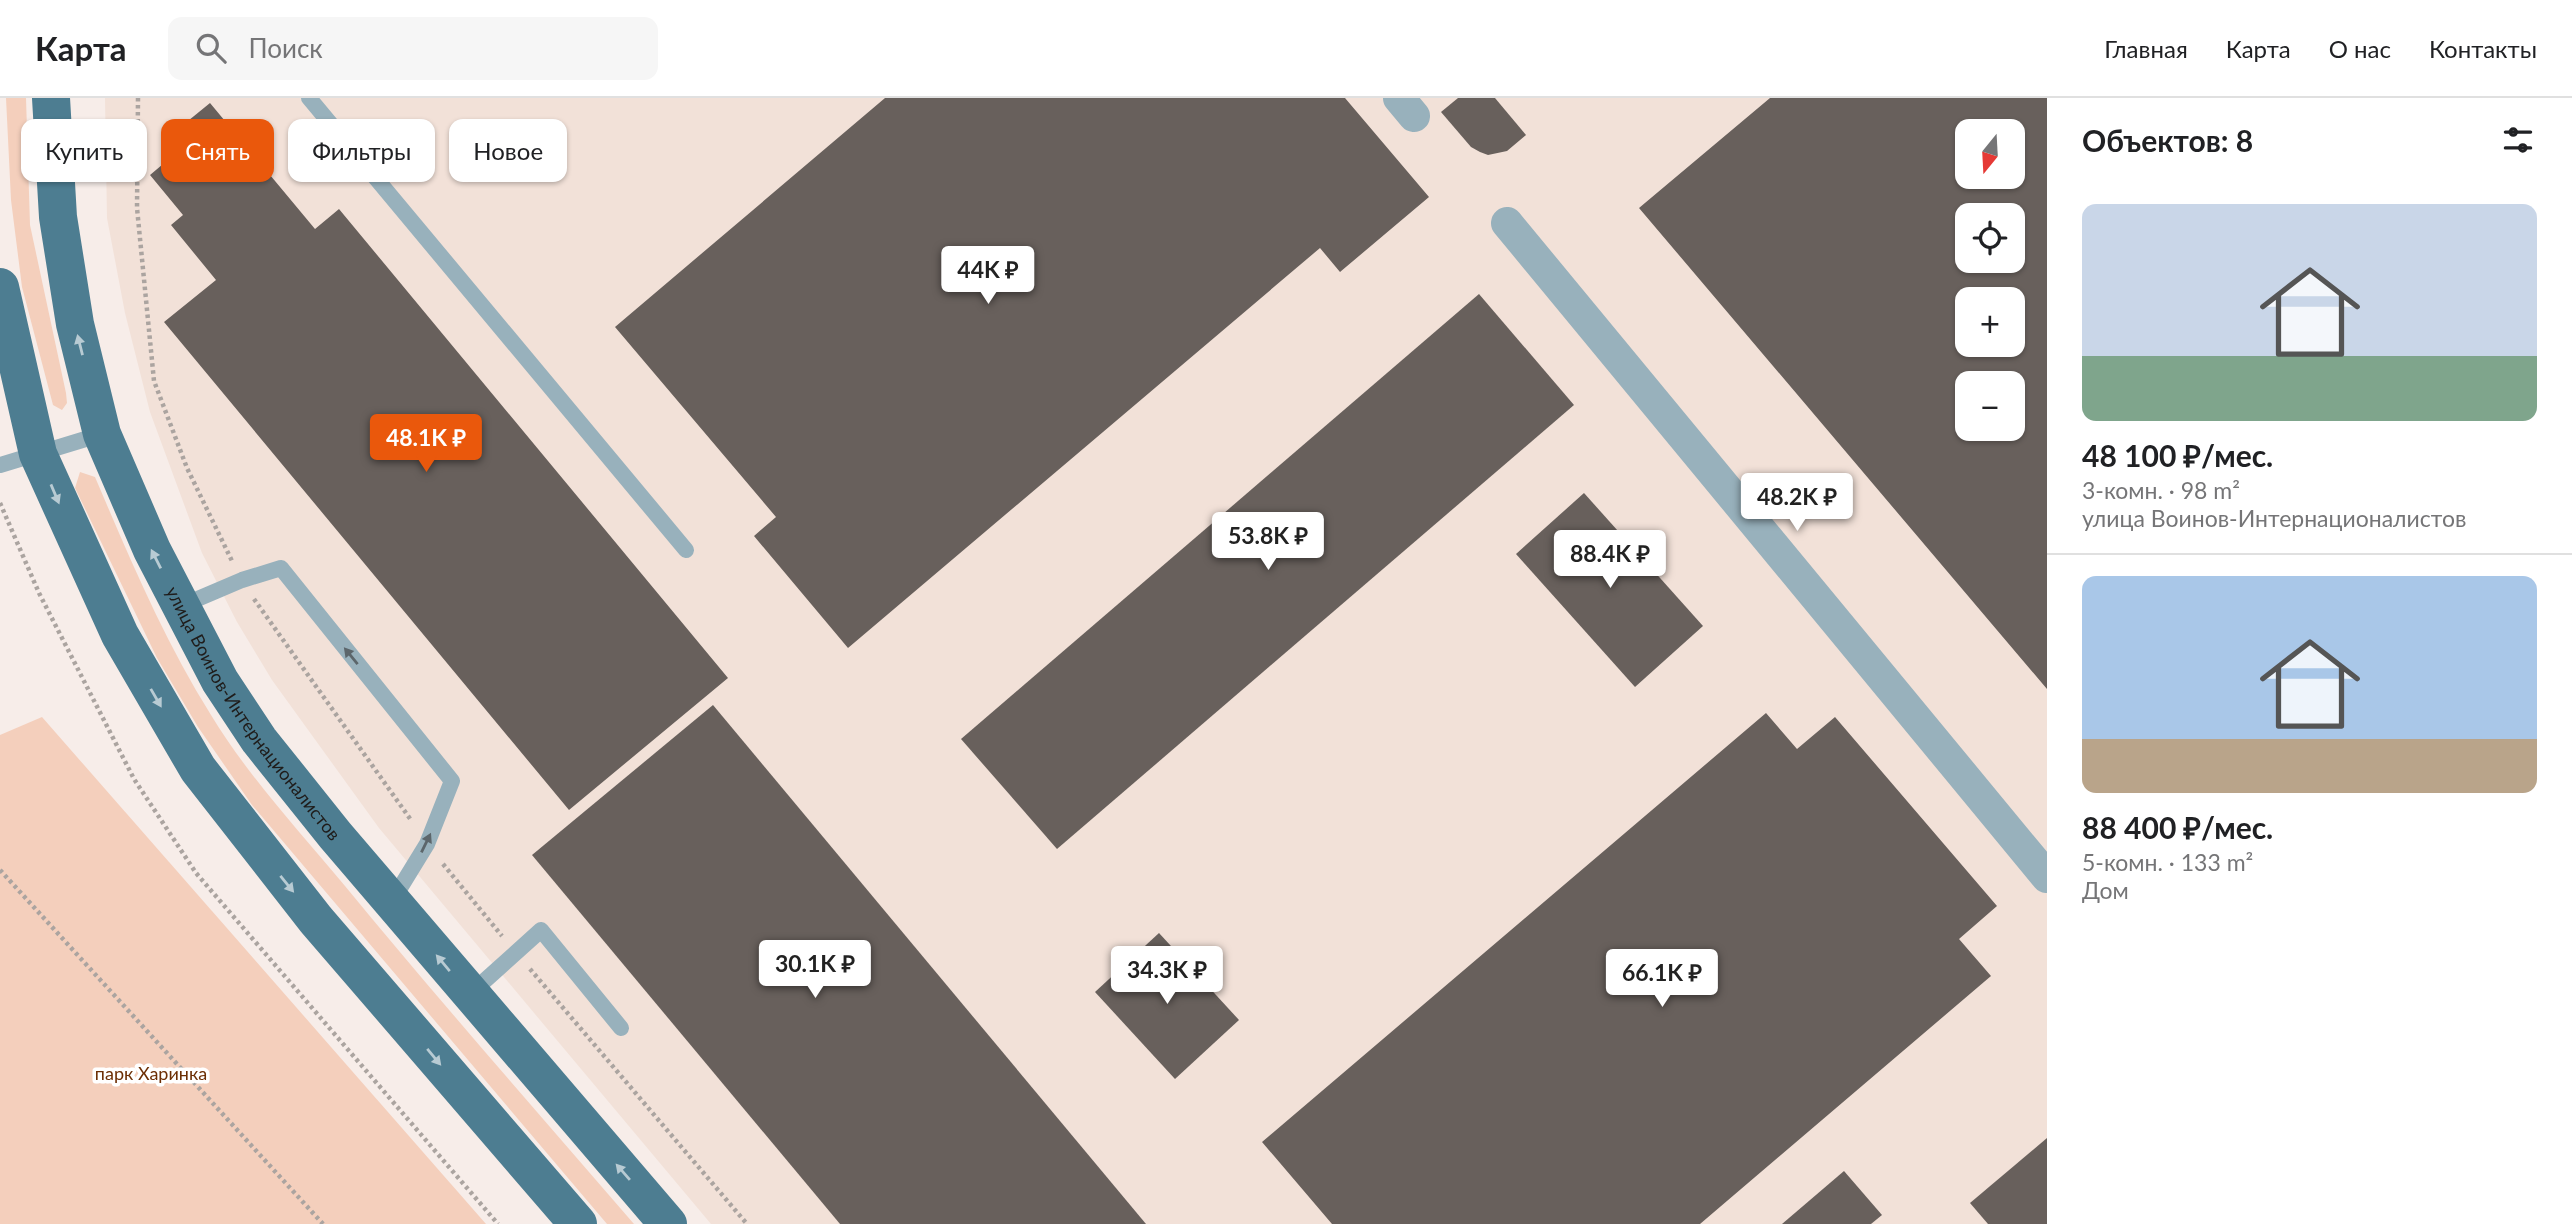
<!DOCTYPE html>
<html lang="ru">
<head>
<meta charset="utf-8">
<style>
  :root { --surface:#fff; --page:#f6f6f6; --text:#202124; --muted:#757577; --line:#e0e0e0; --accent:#ea580c }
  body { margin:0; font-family:Lato,sans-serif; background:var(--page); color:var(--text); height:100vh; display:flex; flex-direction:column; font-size:26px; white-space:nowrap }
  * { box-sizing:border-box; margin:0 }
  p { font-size:23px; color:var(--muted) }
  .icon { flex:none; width:38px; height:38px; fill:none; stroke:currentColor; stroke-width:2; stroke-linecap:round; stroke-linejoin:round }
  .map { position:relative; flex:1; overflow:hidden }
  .side { display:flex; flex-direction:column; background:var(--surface); width:525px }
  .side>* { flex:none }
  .hud { position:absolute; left:21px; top:21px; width:665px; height:63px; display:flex; gap:14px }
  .needle { width:46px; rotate:198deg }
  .tools { position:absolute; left:1955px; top:21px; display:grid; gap:14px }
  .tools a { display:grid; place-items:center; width:70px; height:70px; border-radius:14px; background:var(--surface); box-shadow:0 2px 5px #0004; font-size:35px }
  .price { position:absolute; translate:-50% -60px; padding:0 16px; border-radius:7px; background:#fff; color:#222; font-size:23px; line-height:46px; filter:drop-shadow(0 2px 4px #0008) }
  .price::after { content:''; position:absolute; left:50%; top:42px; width:21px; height:16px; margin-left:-10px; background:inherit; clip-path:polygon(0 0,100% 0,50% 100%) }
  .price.active { background:var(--accent); color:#fff }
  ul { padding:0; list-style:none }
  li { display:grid; align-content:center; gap:14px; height:371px; padding:0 35px }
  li+li { border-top:2px solid var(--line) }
  li span { display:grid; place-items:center; height:217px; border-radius:14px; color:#555 }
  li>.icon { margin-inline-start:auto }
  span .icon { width:126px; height:126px; fill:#fffc; stroke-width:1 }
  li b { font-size:30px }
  h2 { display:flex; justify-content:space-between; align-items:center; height:84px; padding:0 35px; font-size:30px }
  .chip { padding:0 24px; border-radius:14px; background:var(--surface); box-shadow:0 2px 5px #0004; font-size:24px; line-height:63px }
  .chip.active { background:var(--accent); color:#fff }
  header { display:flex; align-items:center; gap:42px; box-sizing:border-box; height:98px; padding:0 35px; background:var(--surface); border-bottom:2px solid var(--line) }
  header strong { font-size:33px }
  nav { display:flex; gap:38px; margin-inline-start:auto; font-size:24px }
  .search { width:490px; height:63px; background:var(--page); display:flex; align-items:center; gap:18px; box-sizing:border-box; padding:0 24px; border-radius:14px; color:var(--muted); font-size:26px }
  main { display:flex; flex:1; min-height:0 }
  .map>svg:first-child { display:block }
  .built { fill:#f2e1d8; fill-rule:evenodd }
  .green { fill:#f4cfbc }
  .building { fill:#68605c; fill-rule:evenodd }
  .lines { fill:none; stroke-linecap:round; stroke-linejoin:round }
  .path { stroke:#aba4a0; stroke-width:4.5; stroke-dasharray:3.5 3.5; stroke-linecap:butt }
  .service { stroke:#98b1bc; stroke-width:16 }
  .minor { stroke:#98b1bc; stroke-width:32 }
  .primary { stroke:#4d7d91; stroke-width:38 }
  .oneway { fill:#b8cbd3 }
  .oneway2 { fill:#5c666b }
  .labels { text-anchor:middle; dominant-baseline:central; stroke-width:7; stroke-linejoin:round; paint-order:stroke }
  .street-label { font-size:18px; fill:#1f1c1a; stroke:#fff }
  .park-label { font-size:18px; fill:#6c2e04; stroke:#fff }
</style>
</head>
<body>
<header>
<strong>Карта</strong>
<div class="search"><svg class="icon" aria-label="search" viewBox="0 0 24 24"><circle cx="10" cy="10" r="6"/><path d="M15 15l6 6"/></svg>Поиск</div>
<nav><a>Главная</a><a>Карта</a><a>О нас</a><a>Контакты</a></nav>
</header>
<main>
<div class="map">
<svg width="2047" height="1126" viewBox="0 0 2047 1126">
  <rect width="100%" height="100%" fill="#f7ede9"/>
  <path class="built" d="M105,0h1942v1126h-1336l-332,-396 -107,-148 -35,-58 -35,-69 -52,-141 -25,-99 -18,-95zM1967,33h45v46h-45zM1967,117h45v46h-45zM1967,201h45v46h-45zM1967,285h45v46h-45z"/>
  <g class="green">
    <polygon points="6,0 26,0 30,127 66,295 67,305 62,312 53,307 22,189 11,102"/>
    <path d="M80,374l15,5c35,82 69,163 116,238 37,61 88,116 134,171 94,114 192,226 289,338h-27l-355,-419 -54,-78 -41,-69 -82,-170z"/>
    <polygon points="42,619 486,1126 0,1126 0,637"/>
  </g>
  <g class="building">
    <polygon points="885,0 1345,0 1429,99 1340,174 1320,150 848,550 754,438 776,419 615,229"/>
    <polygon points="1458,0 1495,0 1526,37 1507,53 1488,57 1480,54 1471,49 1441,14"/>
    <path d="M1770,0h277v591l-408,-481zM1967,33h45v46h-45zM1967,117h45v46h-45zM1967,201h45v46h-45zM1967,285h45v46h-45z"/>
    <polygon points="210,5 315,131 339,111 728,580 569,712 164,224 216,182 171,127 183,117 150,77 194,40 183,27"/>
    <polygon points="1479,196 1574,307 1057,751 961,641"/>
    <polygon points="1584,395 1703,528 1635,589 1516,456"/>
    <polygon points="713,607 1146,1126 840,1126 532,757"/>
    <polygon points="1766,615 1797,651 1835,619 1997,808 1959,841 1991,878 1700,1126 1332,1126 1262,1044"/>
    <polygon points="1159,835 1239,922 1175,981 1095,894"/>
    <polygon points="2047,1040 2047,1126 1988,1126 1970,1105"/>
    <polygon points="1844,1073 1882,1117 1871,1126 1782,1126"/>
  </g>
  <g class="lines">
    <g class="path">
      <polyline points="138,0 137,110 154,283 187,370 232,463"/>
      <polyline points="0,405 39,495 134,681 196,775 498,1126"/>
      <polyline points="254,501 411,722"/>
      <polyline points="443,766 502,838"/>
      <polyline points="0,772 323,1126"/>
      <polyline points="530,871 747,1126"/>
    </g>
    <g class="service">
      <polyline points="309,0 686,452"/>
      <polyline points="0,367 102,336"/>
      <polyline points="181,508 242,482 281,470 452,683 427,746 392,803"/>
      <polyline points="471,895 541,832 621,930"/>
    </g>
    <g class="minor">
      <polyline points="1399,0 1414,18"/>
      <polyline points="1507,125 2047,779"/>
    </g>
    <g class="primary">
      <path id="s1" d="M51,0l7,119 17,107 27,110 50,116 68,131 39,59 76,95 333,389"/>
      <polyline points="0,189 38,356 120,537 198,671 316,822 578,1126"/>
    </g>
  </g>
  <defs><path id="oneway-solid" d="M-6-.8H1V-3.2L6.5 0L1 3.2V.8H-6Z" transform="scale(1.75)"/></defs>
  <g class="oneway">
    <use href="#oneway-solid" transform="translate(80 247) rotate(-104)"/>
    <use href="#oneway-solid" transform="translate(55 396) rotate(67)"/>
    <use href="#oneway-solid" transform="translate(156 461) rotate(-117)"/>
    <use href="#oneway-solid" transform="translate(156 600) rotate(60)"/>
    <use href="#oneway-solid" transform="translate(287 786) rotate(51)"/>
    <use href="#oneway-solid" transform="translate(443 865) rotate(-130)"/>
    <use href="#oneway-solid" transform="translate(434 959) rotate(50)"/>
    <use href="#oneway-solid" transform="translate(623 1074) rotate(-131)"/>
  </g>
  <g class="oneway2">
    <use href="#oneway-solid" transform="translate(351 558) rotate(-129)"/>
    <use href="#oneway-solid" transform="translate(426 745) rotate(-64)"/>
  </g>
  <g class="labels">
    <g class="street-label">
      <text stroke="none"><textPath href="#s1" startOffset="660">улица Воинов-Интернационалистов</textPath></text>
    </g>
    <g class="park-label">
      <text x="151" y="975">парк Харинка</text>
    </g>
  </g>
</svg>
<div class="tools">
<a><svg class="needle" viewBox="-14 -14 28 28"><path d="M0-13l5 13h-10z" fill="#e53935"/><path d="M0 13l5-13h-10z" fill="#757577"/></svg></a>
<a><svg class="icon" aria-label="locate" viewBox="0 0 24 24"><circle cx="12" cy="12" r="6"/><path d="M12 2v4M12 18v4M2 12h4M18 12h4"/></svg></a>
<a>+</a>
<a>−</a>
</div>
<b class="price" style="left:988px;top:208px">44K ₽</b>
<b class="price active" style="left:426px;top:376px">48.1K ₽</b>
<b class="price" style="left:1797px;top:435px">48.2K ₽</b>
<b class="price" style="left:1268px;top:474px">53.8K ₽</b>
<b class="price" style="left:1610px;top:492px">88.4K ₽</b>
<b class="price" style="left:815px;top:902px">30.1K ₽</b>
<b class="price" style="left:1167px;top:908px">34.3K ₽</b>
<b class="price" style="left:1662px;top:911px">66.1K ₽</b>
<div class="hud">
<a class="chip">Купить</a>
<a class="chip active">Снять</a>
<a class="chip">Фильтры</a>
<a class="chip">Новое</a>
</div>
</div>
<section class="side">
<h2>Объектов: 8<svg class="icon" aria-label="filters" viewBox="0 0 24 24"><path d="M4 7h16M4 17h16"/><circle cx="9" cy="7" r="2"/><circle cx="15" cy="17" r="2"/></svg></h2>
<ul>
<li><span style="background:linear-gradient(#c9d6e8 70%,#7fa58c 0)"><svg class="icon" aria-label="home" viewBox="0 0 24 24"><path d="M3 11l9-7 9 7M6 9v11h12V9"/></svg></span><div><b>48 100 ₽/мес.</b><p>3-комн. · 98 m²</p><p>улица Воинов-Интернационалистов</p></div></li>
<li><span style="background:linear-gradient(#a9c7e8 75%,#b9a48a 0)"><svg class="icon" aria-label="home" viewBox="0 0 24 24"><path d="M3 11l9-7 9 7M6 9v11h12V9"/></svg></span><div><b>88 400 ₽/мес.</b><p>5-комн. · 133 m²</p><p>Дом</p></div></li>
</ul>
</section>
</main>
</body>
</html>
